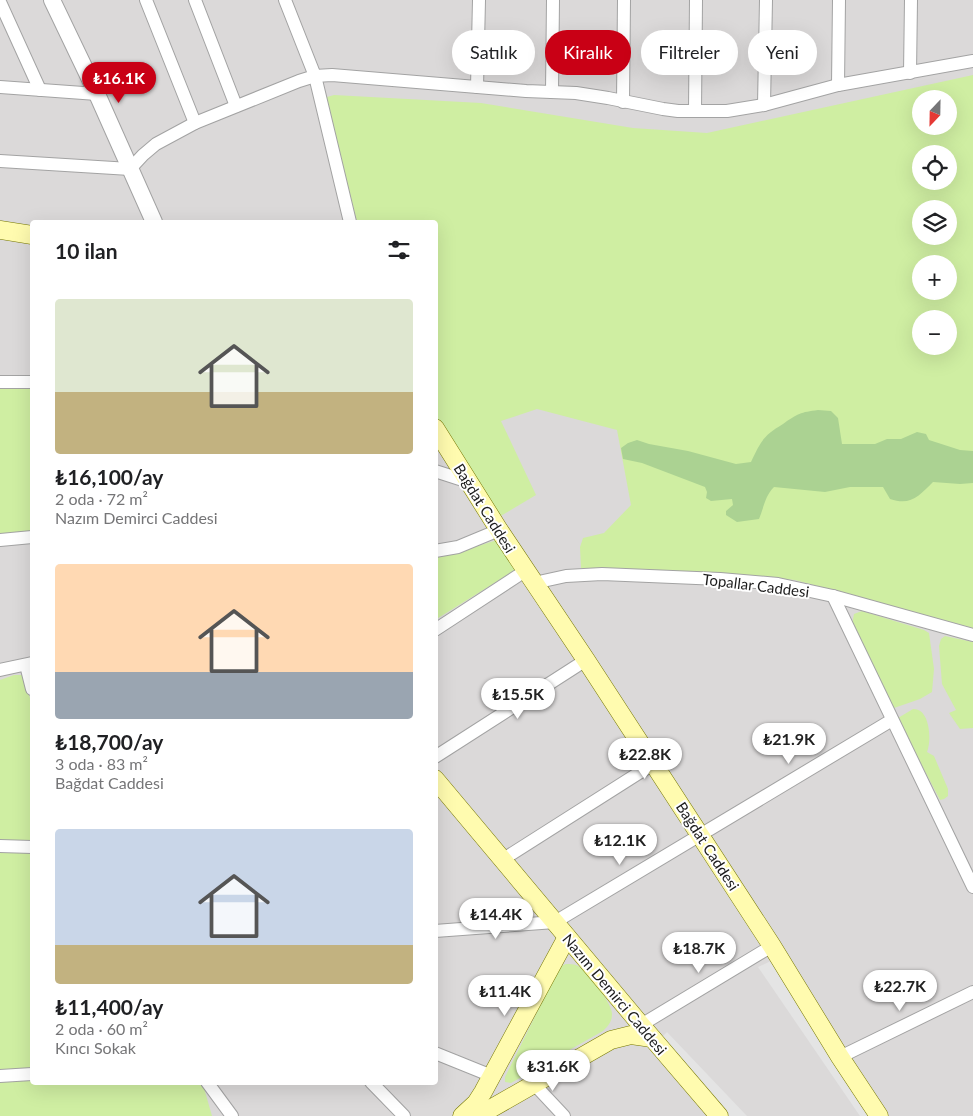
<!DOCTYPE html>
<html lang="tr">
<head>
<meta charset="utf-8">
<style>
  :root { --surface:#fff; --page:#f2f2f2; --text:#202124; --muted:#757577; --accent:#c90015 }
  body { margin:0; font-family:Lato,sans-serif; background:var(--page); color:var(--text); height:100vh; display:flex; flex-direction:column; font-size:19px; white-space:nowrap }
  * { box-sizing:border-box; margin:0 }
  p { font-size:16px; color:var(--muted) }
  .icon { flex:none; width:28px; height:28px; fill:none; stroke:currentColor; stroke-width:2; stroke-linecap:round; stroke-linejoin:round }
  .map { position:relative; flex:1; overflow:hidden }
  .panel { position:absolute; left:30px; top:220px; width:408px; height:865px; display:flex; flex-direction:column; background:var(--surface); border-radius:5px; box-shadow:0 5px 20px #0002 }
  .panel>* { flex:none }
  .hud { position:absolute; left:452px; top:30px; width:445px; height:45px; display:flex; gap:10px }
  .needle { width:32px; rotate:202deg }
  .controls { position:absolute; left:912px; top:90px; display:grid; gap:10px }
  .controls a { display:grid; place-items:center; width:45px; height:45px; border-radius:50%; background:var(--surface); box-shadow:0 5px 20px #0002; font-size:25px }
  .price { position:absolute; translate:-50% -42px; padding:0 11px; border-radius:18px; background:#fff; color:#222; font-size:16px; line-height:32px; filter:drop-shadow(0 1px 2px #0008) }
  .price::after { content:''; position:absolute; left:50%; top:30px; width:15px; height:11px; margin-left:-8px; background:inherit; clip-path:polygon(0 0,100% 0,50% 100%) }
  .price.active { background:var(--accent); color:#fff }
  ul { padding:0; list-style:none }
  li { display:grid; align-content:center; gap:10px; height:265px; padding:0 25px }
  li span { display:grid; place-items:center; height:155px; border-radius:5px; color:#555 }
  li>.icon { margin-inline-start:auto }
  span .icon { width:90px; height:90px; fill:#fffc; stroke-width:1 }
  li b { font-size:21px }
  h2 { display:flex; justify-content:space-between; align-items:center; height:60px; padding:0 25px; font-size:21px }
  .tag { padding:0 18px; border-radius:22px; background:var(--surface); box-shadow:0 5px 20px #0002; font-size:18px; line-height:45px }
  .tag.active { background:var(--accent); color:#fff }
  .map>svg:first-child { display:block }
  .residential { fill:#dbd9d9; fill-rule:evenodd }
  .grass { fill:#cfeea2; fill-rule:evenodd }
  .forest { fill:#abd292 }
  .parking { fill:#e4e4e4 }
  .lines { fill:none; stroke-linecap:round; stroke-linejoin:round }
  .minor-casing { stroke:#a3a3a3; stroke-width:14 }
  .tertiary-casing { stroke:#a3a3a3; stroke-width:18 }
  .secondary-casing { stroke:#767700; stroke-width:19 }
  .minor { stroke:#fff; stroke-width:12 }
  .tertiary { stroke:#fff; stroke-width:16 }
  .secondary { stroke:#fffbaf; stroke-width:18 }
  .labels { text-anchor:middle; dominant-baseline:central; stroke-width:4; stroke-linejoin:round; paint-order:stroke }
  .street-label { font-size:15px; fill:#1c1c1c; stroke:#fff }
</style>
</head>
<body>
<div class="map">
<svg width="973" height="1116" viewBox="0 0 973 1116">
  <rect width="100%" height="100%" fill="#efe9e1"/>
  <path class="residential" d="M0,0h973v1116h-973zM921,99h28v27h-28zM921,154h28v27h-28zM921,209h28v27h-28zM32,222h403v860h-403zM921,264h28v27h-28zM921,319h28v27h-28z"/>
  <g class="grass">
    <path d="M973,75v553l-178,-48 -102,-8 -112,-4 -1,-21 3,-9 21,-5 27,-28 -14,-75 -80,-21 -36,12 35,74 -37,22 -64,-102v-193h-78l-31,-122 1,-3 7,-2 147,8 152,25 74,5zM921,99h28v27h-28zM921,154h28v27h-28zM921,209h28v27h-28zM921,264h28v27h-28zM921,319h28v27h-28z"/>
    <polygon points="0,389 32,389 32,532 0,536"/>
    <polygon points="497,540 517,569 435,620 435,556 462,551"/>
    <polygon points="862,611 924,630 929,633 934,669 932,692 920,699 894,708 852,625 854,614"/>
    <polygon points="945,636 973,642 973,728 960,729 949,713 956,710 942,684 939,646 941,639"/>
    <polygon points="14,675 23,675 32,705 32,842 0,842 0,680"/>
    <path d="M913,709c17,-1 19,31 14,43l7,4 14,33v7l-4,3 -4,1 -42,-80v-2z"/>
    <polygon points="32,852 32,1068 0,1070 0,853"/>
    <path d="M566,964c4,0 8,0 12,2 9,5 34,37 34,48 0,8 -4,12 -9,17l-92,52 -6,-1v-5l50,-101 6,-10z"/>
    <polygon points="32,1079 32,1082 200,1083 204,1088 212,1116 0,1116 0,1082"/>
  </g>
  <path class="forest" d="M818,410l13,1 7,7 4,26h33l12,-5h14l16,-7 9,2 3,6 31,10 13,1v32l-13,1 -27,-2c-14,14 -22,24 -43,17l-7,-12h-33l-25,5 -51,-5c-9,9 -10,20 -15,32l-22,3 -11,-7v-4l7,-6 -1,-6 -21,2 -5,-3 1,-6 -2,-5 -63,-24 -19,-4 -2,-11 7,-5 9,-3 12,4 39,7 48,13 15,-2c10,-21 12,-26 32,-38 14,-10 18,-12 35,-14z"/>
  <g class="parking">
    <polygon points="771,961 873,1116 860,1116 758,967"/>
    <polygon points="667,1032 747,1116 728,1116 661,1038"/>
  </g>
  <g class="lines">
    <g class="minor-casing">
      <g id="minor">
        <polyline points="146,0 195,123"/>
        <polyline points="195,0 236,106"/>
        <polyline points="285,0 315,76 350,222"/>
        <polyline points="0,2 40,90"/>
        <polyline points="910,73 911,0"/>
        <polyline points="838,85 839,0"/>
        <polyline points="0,87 97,94"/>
        <polyline points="477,87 479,0"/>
        <polyline points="552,92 553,0"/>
        <polyline points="623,102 624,0"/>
        <polyline points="764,105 766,0"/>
        <polyline points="695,111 696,0"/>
        <polyline points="0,161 130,169 143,155 156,144 195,123 299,81 315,76 332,75 526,91 576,93 608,98 663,109 678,111 727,111 764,105 838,85 973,61"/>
        <polyline points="0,382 32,382"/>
        <polyline points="435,471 469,482"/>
        <polyline points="0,540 32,537"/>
        <polyline points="435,551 458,547 499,530"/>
        <polyline points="534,583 566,576 602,574 720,579 778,584 833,596 973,635"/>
        <polyline points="833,596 973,887"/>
        <polyline points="435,630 525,571"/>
        <polyline points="26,665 32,689"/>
        <polyline points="0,670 32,663"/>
        <polyline points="435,757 586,660"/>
        <polyline points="0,846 32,847"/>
        <polyline points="502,860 653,764"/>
        <polyline points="435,931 555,922 892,720"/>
        <polyline points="641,1025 772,946"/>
        <polyline points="435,1053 492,1076"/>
        <polyline points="840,1057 973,992"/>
        <polyline points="0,1076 32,1074"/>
        <polyline points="207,1082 232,1116"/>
        <polyline points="371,1082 404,1116"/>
        <polyline points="534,1084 564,1116"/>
      </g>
    </g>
    <g class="tertiary-casing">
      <polyline id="tertiary" points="52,0 97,94 154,222"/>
    </g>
    <g class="secondary-casing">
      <g id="secondary">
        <polyline points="0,230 32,235"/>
        <polyline points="435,428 499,530 586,660 772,946 840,1057 879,1116"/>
        <polyline points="435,779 641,1025 719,1116"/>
        <polyline points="462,1116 476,1103 483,1092 567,937"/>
        <polyline points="478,1116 611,1040 631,1035 652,1038"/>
      </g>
    </g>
    <use href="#minor" class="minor"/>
    <use href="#tertiary" class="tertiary"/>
    <use href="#secondary" class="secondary"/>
  </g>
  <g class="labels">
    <g class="street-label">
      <text transform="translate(485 508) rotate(58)">Bağdat Caddesi</text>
      <text transform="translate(756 585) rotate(7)">Topallar Caddesi</text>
      <text transform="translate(708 846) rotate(57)">Bağdat Caddesi</text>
      <text transform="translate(615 994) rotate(50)">Nazım Demirci Caddesi</text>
    </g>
  </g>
</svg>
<div class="controls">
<a><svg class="needle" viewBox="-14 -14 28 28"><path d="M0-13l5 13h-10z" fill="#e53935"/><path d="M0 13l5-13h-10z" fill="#757577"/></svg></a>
<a><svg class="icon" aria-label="locate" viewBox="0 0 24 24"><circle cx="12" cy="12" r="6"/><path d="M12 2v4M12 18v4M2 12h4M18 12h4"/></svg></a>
<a><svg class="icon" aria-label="layers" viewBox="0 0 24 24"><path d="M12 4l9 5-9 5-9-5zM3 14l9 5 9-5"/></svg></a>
<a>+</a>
<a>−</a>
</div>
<b class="price active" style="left:119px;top:104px">₺16.1K</b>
<b class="price" style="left:518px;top:720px">₺15.5K</b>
<b class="price" style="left:789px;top:765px">₺21.9K</b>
<b class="price" style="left:645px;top:780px">₺22.8K</b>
<b class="price" style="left:620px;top:866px">₺12.1K</b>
<b class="price" style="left:496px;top:940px">₺14.4K</b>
<b class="price" style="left:699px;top:974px">₺18.7K</b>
<b class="price" style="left:900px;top:1012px">₺22.7K</b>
<b class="price" style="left:505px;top:1017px">₺11.4K</b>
<b class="price" style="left:553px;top:1092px">₺31.6K</b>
<div class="hud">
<a class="tag">Satılık</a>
<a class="tag active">Kiralık</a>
<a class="tag">Filtreler</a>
<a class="tag">Yeni</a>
</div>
<section class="panel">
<h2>10 ilan<svg class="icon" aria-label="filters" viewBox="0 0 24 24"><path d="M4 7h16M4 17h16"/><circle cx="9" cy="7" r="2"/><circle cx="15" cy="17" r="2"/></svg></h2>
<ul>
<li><span style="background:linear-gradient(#dfe7d0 60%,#c2b280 0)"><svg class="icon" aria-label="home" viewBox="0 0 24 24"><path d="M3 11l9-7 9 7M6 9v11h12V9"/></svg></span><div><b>₺16,100/ay</b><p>2 oda · 72 m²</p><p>Nazım Demirci Caddesi</p></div></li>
<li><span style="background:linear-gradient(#ffd9b3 70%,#9aa5b1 0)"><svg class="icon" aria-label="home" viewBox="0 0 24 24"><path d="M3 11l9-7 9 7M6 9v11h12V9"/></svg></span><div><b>₺18,700/ay</b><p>3 oda · 83 m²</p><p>Bağdat Caddesi</p></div></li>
<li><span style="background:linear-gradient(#c9d6e8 75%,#c2b280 0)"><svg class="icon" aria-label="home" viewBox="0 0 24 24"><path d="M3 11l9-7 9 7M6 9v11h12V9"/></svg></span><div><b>₺11,400/ay</b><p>2 oda · 60 m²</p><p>Kıncı Sokak</p></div></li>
</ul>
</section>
</div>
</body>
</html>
